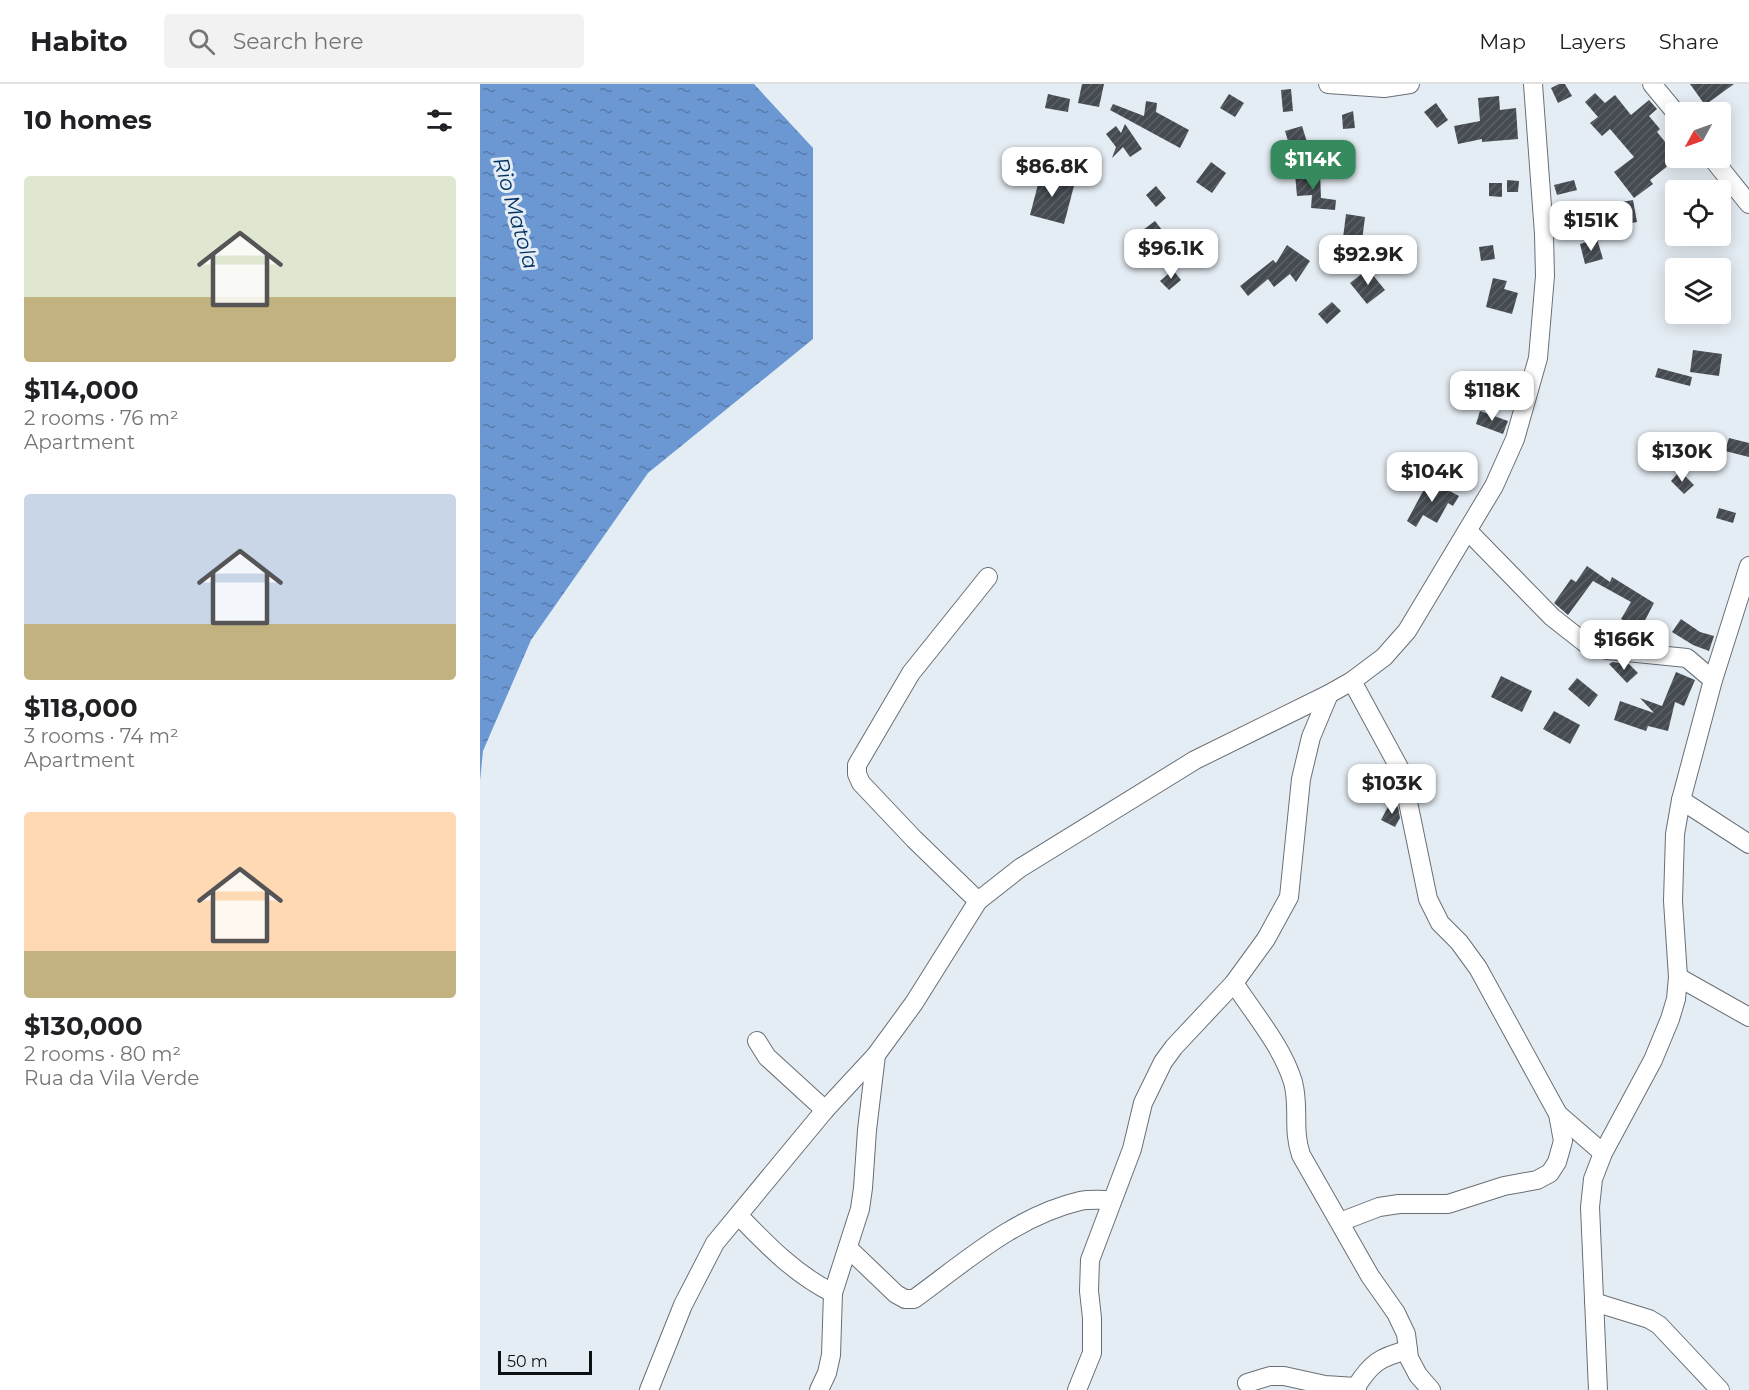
<!DOCTYPE html>
<html lang="en">
<head>
<meta charset="utf-8">
<style>
  :root { --surface:#fff; --page:#f2f2f2; --text:#202124; --muted:#757577; --line:#e0e0e0; --accent:#358b5e }
  body { margin:0; font-family:Montserrat,sans-serif; background:var(--page); color:var(--text); height:100vh; display:flex; flex-direction:column; font-size:22px; white-space:nowrap }
  * { box-sizing:border-box; margin:0 }
  p { font-size:20px; color:var(--muted) }
  .icon { flex:none; width:33px; height:33px; fill:none; stroke:currentColor; stroke-width:2; stroke-linecap:round; stroke-linejoin:round }
  .map { position:relative; flex:1; overflow:hidden }
  .sheet { display:flex; flex-direction:column; background:var(--surface); width:480px }
  .sheet>* { flex:none }
  .needle { width:39px; rotate:230deg }
  .controls { position:absolute; left:1185px; top:18px; display:grid; gap:12px }
  .controls a { display:grid; place-items:center; width:66px; height:66px; border-radius:6px; background:var(--surface); box-shadow:0 3px 15px #0003; font-size:30px }
  .scale { position:absolute; left:18px; bottom:15px; width:94px; box-sizing:border-box; padding-left:6px; border:3px solid #0e1113; border-top:0; font-size:16px; line-height:21px; white-space:nowrap; color:#0e1113; -webkit-text-stroke:4px #e5edf4; paint-order:stroke }
  .price { position:absolute; translate:-50% -51px; padding:0 14px; border-radius:12px; background:#fff; color:#222; font-size:20px; line-height:39px; filter:drop-shadow(0 2px 3px #0008) }
  .price::after { content:''; position:absolute; left:50%; top:36px; width:18px; height:14px; margin-left:-9px; background:inherit; clip-path:polygon(0 0,100% 0,50% 100%) }
  .price.current { background:var(--accent); color:#fff }
  ul { padding:0; list-style:none }
  li { display:grid; align-content:center; gap:12px; height:318px; padding:0 24px }
  li span { display:grid; place-items:center; height:186px; border-radius:6px; color:#555 }
  li>.icon { margin-inline-start:auto }
  span .icon { width:108px; height:108px; fill:#fffc; stroke-width:1 }
  li b { font-size:26px }
  h2 { display:flex; justify-content:space-between; align-items:center; height:72px; padding:0 24px; font-size:26px }
  header { display:flex; align-items:center; gap:36px; box-sizing:border-box; height:84px; padding:0 30px; background:var(--surface); border-bottom:2px solid var(--line) }
  header strong { font-size:28px }
  nav { display:flex; gap:33px; margin-inline-start:auto; font-size:21px }
  .search { width:420px; height:54px; background:var(--page); display:flex; align-items:center; gap:15px; box-sizing:border-box; padding:0 21px; border-radius:6px; color:var(--muted); font-size:22px }
  main { display:flex; flex:1; min-height:0 }
  .map>svg:first-child { display:block }
  .water { fill:url(#water-ripples) }
  .building { fill:url(#building-hatch) }
  .lines { fill:none; stroke-linecap:round; stroke-linejoin:round }
  .minor-casing { stroke:#696f76; stroke-width:20 }
  .minor { stroke:#fff; stroke-width:18 }
  .labels { text-anchor:middle; dominant-baseline:central; stroke-width:6; stroke-linejoin:round; paint-order:stroke }
  .water-label { font-size:21px; font-style:italic; fill:#033267; stroke:#e5edf4 }
</style>
</head>
<body>
<header>
<strong>Habito</strong>
<div class="search"><svg class="icon" aria-label="search" viewBox="0 0 24 24"><circle cx="10" cy="10" r="6"/><path d="M15 15l6 6"/></svg>Search here</div>
<nav><a>Map</a><a>Layers</a><a>Share</a></nav>
</header>
<main>
<section class="sheet">
<h2>10 homes<svg class="icon" aria-label="filters" viewBox="0 0 24 24"><path d="M4 7h16M4 17h16"/><circle cx="9" cy="7" r="2"/><circle cx="15" cy="17" r="2"/></svg></h2>
<ul>
<li><span style="background:linear-gradient(#dfe7d0 65%,#c2b280 0)"><svg class="icon" aria-label="home" viewBox="0 0 24 24"><path d="M3 11l9-7 9 7M6 9v11h12V9"/></svg></span><div><b>$114,000</b><p>2 rooms · 76 m²</p><p>Apartment</p></div></li>
<li><span style="background:linear-gradient(#c9d6e8 70%,#c2b280 0)"><svg class="icon" aria-label="home" viewBox="0 0 24 24"><path d="M3 11l9-7 9 7M6 9v11h12V9"/></svg></span><div><b>$118,000</b><p>3 rooms · 74 m²</p><p>Apartment</p></div></li>
<li><span style="background:linear-gradient(#ffd9b3 75%,#c2b280 0)"><svg class="icon" aria-label="home" viewBox="0 0 24 24"><path d="M3 11l9-7 9 7M6 9v11h12V9"/></svg></span><div><b>$130,000</b><p>2 rooms · 80 m²</p><p>Rua da Vila Verde</p></div></li>
</ul>
</section>
<div class="map">
<svg width="1269" height="1306" viewBox="0 0 1269 1306">
  <defs>
    <pattern id="water-ripples" width="26" height="14" patternUnits="userSpaceOnUse" patternTransform="scale(1.5)"><rect width="26" height="14" fill="#6b98d3"/><path d="M2 4q2-2 4 0t4 0M15 11q2-2 4 0t4 0" fill="none" stroke="#567baa"/></pattern>
    <pattern id="building-hatch" width="6" height="6" patternUnits="userSpaceOnUse" patternTransform="scale(1.5)"><rect width="6" height="6" fill="#454b51"/><path d="M-1 1l2-2M0 6l6-6M5 7l2-2" fill="none" stroke="#5c6166"/></pattern>
  </defs>
  <rect width="100%" height="100%" fill="#e5edf4"/>
  <polygon class="water" points="0,0 274,0 333,64 333,255 168,389 51,556 3,667 0,697"/>
  <g class="building">
    <polygon points="602,0 624,0 619,23 598,19"/>
    <polygon points="1079,0 1085,0 1092,12 1078,19 1071,4"/>
    <polygon points="1210,0 1254,0 1225,21"/>
    <polygon points="811,5 813,27 803,28 801,6"/>
    <polygon points="1115,9 1125,19 1135,11 1151,31 1169,16 1177,25 1169,32 1180,45 1177,48 1196,71 1196,74 1198,74 1170,96 1173,100 1154,114 1134,88 1154,73 1130,45 1122,52 1110,39 1118,33 1105,18"/>
    <polygon points="568,10 590,15 588,28 565,24"/>
    <polygon points="749,10 764,19 755,33 740,24"/>
    <polygon points="1019,12 1020,26 1036,24 1038,55 1002,58 1002,55 978,60 974,42 1000,37 998,14"/>
    <polygon points="666,17 677,19 676,28 709,46 700,64 630,26 633,20 664,32"/>
    <polygon points="956,19 968,36 957,44 944,28"/>
    <polygon points="873,27 875,44 863,45 862,31"/>
    <polygon points="645,40 662,65 650,73 643,63 632,74 636,63 626,50 636,42 641,49"/>
    <polygon points="822,42 827,58 818,60 821,79 815,80 805,47"/>
    <polygon points="731,78 746,89 732,109 716,98"/>
    <polygon points="561,89 595,98 584,140 550,131"/>
    <polygon points="840,89 841,114 856,116 855,126 831,124 832,111 817,112 815,90"/>
    <polygon points="1027,96 1039,97 1038,108 1027,108"/>
    <polygon points="1094,96 1097,106 1077,111 1074,101"/>
    <polygon points="1009,99 1022,99 1022,113 1009,112"/>
    <polygon points="676,102 686,114 676,123 666,111"/>
    <polygon points="1153,116 1157,138 1135,142 1131,120"/>
    <polygon points="866,130 885,133 882,157 863,154"/>
    <polygon points="675,137 682,146 667,158 660,148"/>
    <polygon points="1117,155 1123,175 1105,180 1100,160"/>
    <polygon points="807,161 830,177 816,198 810,190 794,203 788,195 768,212 760,202 793,176 796,179"/>
    <polygon points="1013,161 1015,175 1001,177 999,163"/>
    <polygon points="888,185 905,206 887,220 870,199"/>
    <polygon points="693,186 701,196 689,206 680,197"/>
    <polygon points="1013,194 1027,197 1024,205 1038,209 1032,230 1006,223"/>
    <polygon points="852,218 861,227 847,240 838,230"/>
    <polygon points="1213,266 1242,270 1239,292 1210,288"/>
    <polygon points="1178,284 1212,293 1210,302 1175,293"/>
    <polygon points="1000,327 1028,337 1023,350 996,340"/>
    <polygon points="1249,354 1269,359 1269,373 1245,367"/>
    <polygon points="1200,387 1214,401 1204,410 1191,397"/>
    <polygon points="949,396 979,412 973,422 968,419 957,439 943,431 936,443 927,437"/>
    <polygon points="1239,424 1256,429 1253,439 1236,434"/>
    <polygon points="1107,482 1130,498 1132,493 1174,519 1160,546 1141,535 1151,518 1113,497 1088,531 1074,519 1091,495 1096,498"/>
    <polygon points="1201,535 1220,548 1234,552 1229,567 1213,561 1192,548"/>
    <polygon points="1132,578 1149,580 1158,589 1147,599 1129,580"/>
    <polygon points="1196,588 1215,596 1204,622 1195,618 1188,647 1168,642 1166,647 1134,636 1140,617 1174,629 1160,614 1182,622"/>
    <polygon points="1021,592 1052,607 1042,628 1011,613"/>
    <polygon points="1097,594 1118,611 1109,623 1088,605"/>
    <polygon points="1074,627 1100,641 1090,660 1063,645"/>
    <polygon points="910,719 918,723 920,734 915,743 901,736"/>
  </g>
  <g class="lines">
    <g class="minor-casing">
      <g id="minor">
        <polyline points="848,0 904,4 930,0"/>
        <polyline points="1172,0 1196,29"/>
        <polyline points="1232,74 1269,120"/>
        <polyline points="988,447 1072,533 1105,559 1127,566 1207,574 1233,596"/>
        <polyline points="872,597 922,689 948,815 960,839 979,858 998,884 1078,1030 1123,1069"/>
        <polyline points="1201,716 1269,760"/>
        <polyline points="498,817 434,755 381,699 377,690 377,681 431,589 508,493"/>
        <polyline points="1198,893 1269,933"/>
        <path d="M754,899c20,31 48,63 59,99 7,26 -1,47 8,73l69,121 26,37 10,21 3,24 9,17 13,15"/>
        <polyline points="277,957 287,973 345,1026"/>
        <path d="M259,1132c28,29 57,59 94,77"/>
        <polyline points="860,1138 899,1123 919,1120 968,1120 1024,1102 1057,1096 1070,1089 1077,1078 1083,1057 1078,1030"/>
        <path d="M368,1164l48,46 9,5h9c51,-37 102,-83 166,-98 10,-2 22,-1 32,-1"/>
        <polyline points="1114,1218 1169,1235 1179,1241 1240,1306"/>
        <polyline points="767,1299 790,1292 804,1292 845,1301 876,1303"/>
        <polyline points="169,1306 203,1221 235,1159 345,1026 396,971 434,919 498,817 540,784 715,676 849,610 872,597 904,573 927,547 1014,402 1035,355 1058,274 1065,192 1064,150 1053,0"/>
        <polyline points="339,1306 347,1289 351,1271 353,1209 380,1125 383,1104 387,1046 396,971"/>
        <polyline points="597,1306 612,1269 612,1234 609,1207 610,1176 652,1065 663,1019 683,978 694,963 754,899 786,855 809,813 821,695 831,653 849,610"/>
        <path d="M877,1306l-1,-3c15,-24 24,-30 52,-37"/>
        <polyline points="1118,1306 1110,1123 1113,1095 1123,1069 1173,976 1190,935 1196,915 1198,893 1193,817 1195,750 1201,716 1233,596 1269,482"/>
      </g>
    </g>
    <use href="#minor" class="minor"/>
  </g>
  <g class="labels">
    <g class="water-label">
      <text transform="translate(36 129) rotate(74)">Rio Matola</text>
    </g>
  </g>
</svg>
<div class="controls">
<a><svg class="needle" viewBox="-14 -14 28 28"><path d="M0-13l5 13h-10z" fill="#e53935"/><path d="M0 13l5-13h-10z" fill="#757577"/></svg></a>
<a><svg class="icon" aria-label="locate" viewBox="0 0 24 24"><circle cx="12" cy="12" r="6"/><path d="M12 2v4M12 18v4M2 12h4M18 12h4"/></svg></a>
<a><svg class="icon" aria-label="layers" viewBox="0 0 24 24"><path d="M12 4l9 5-9 5-9-5zM3 14l9 5 9-5"/></svg></a>
</div>
<div class="scale">50 m</div>
<b class="price current" style="left:833px;top:107px">$114K</b>
<b class="price" style="left:572px;top:114px">$86.8K</b>
<b class="price" style="left:1111px;top:168px">$151K</b>
<b class="price" style="left:691px;top:196px">$96.1K</b>
<b class="price" style="left:888px;top:202px">$92.9K</b>
<b class="price" style="left:1012px;top:338px">$118K</b>
<b class="price" style="left:1202px;top:399px">$130K</b>
<b class="price" style="left:952px;top:419px">$104K</b>
<b class="price" style="left:1144px;top:587px">$166K</b>
<b class="price" style="left:912px;top:731px">$103K</b>
</div>
</main>
</body>
</html>
